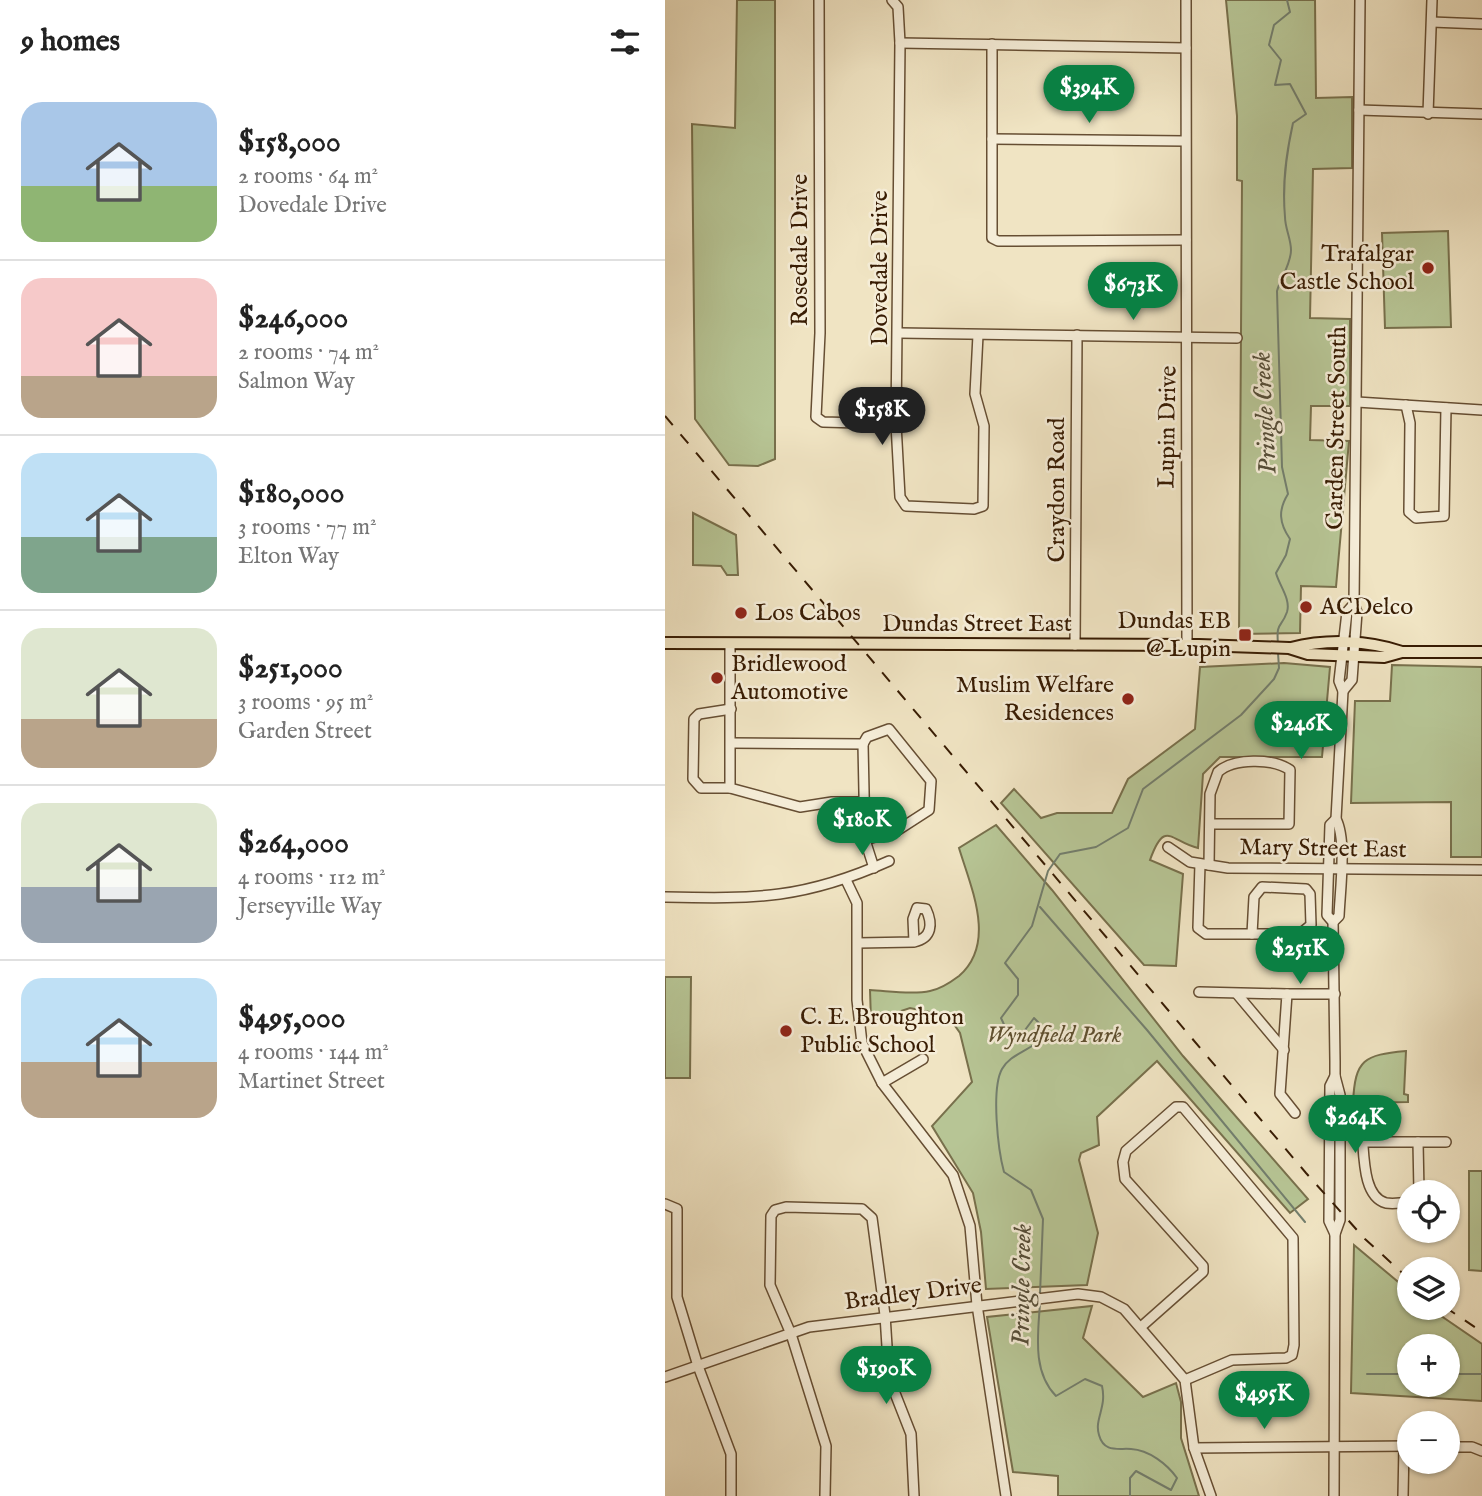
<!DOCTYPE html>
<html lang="en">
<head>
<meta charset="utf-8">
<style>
  :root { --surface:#fff; --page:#f6f6f6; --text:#222; --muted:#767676; --line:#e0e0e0; --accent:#0b8043 }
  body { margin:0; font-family:"IM FELL English",serif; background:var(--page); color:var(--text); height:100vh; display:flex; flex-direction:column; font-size:26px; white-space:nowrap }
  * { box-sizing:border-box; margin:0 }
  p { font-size:23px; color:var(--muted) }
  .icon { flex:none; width:38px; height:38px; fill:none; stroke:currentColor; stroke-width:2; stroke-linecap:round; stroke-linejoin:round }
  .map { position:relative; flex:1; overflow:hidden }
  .details { display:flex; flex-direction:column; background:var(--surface); width:665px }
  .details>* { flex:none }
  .tools { position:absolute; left:732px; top:1180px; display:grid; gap:14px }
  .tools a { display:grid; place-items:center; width:63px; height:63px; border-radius:50%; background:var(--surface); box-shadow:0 2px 5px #0004; font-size:35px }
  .price { position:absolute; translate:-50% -60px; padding:0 16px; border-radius:24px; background:var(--accent); color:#fff; font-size:23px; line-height:46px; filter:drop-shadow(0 2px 4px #0008) }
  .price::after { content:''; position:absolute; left:50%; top:42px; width:21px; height:16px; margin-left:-10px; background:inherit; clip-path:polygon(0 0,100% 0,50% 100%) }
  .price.on { background:#222; color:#fff }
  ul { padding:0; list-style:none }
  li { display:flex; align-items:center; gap:21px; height:175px; padding:0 21px }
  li+li { border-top:2px solid var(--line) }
  li span { display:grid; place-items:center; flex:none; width:196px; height:140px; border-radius:21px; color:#555 }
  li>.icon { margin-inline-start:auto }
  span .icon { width:84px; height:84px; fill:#fffc; stroke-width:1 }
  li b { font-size:30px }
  h2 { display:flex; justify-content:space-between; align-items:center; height:84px; padding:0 21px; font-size:30px }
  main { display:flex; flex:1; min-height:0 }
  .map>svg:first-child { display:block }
  .green { fill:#b7c595; stroke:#78704c; stroke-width:2; fill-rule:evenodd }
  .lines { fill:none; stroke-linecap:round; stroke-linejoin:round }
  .stream { stroke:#737e6d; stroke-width:2 }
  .minor-casing { stroke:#664e33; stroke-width:12 }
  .major-casing { stroke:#381c03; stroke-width:14 }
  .minor { stroke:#f5edd8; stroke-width:9 }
  .major { stroke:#f0e4c3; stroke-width:10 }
  .rail { stroke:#381c03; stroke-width:2; stroke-dasharray:12 12; stroke-linecap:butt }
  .poi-dot { fill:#8f2418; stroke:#f5edd8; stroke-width:2.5 }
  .labels { text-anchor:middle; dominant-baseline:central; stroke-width:5; stroke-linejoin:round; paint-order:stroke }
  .street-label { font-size:24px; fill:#381c03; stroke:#f5edd8 }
  .poi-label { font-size:24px; fill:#381c03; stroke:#f5edd8; text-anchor:start }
  .park-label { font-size:24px; font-style:italic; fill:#5e4f2f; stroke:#f5edd8 }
  .water-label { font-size:26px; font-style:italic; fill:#554d38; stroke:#f5edd8 }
</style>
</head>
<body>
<main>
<section class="details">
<h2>9 homes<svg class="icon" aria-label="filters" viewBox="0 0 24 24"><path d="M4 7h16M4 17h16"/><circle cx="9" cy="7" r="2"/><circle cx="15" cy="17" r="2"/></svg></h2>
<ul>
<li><span style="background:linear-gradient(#a9c7e8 60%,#8fb573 0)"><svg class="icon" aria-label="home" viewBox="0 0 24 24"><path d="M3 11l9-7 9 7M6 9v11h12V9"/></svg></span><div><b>$158,000</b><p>2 rooms · 64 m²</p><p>Dovedale Drive</p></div></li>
<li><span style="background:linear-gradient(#f6c9c9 70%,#b9a48a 0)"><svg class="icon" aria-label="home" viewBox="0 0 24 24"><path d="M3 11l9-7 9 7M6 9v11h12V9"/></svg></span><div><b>$246,000</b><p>2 rooms · 74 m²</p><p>Salmon Way</p></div></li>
<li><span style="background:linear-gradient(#bfe0f5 60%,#7fa58c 0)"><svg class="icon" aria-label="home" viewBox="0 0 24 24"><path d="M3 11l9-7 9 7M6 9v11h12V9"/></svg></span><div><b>$180,000</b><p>3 rooms · 77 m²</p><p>Elton Way</p></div></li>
<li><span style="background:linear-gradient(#dfe7d0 65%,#b9a48a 0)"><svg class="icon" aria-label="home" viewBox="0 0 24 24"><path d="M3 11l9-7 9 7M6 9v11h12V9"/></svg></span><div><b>$251,000</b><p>3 rooms · 95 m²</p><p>Garden Street</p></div></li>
<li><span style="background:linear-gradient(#dfe7d0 60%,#9aa5b1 0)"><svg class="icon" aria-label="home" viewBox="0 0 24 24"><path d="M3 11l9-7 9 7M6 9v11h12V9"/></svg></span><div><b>$264,000</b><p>4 rooms · 112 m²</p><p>Jerseyville Way</p></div></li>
<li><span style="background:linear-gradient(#bfe0f5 60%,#b9a48a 0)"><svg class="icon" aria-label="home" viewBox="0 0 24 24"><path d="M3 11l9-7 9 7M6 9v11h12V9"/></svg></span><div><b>$495,000</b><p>4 rooms · 144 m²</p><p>Martinet Street</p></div></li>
</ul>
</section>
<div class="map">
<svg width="817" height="1496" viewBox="0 0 817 1496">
  <rect width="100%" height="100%" fill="#f0e4c3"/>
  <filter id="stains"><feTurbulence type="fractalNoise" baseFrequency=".00286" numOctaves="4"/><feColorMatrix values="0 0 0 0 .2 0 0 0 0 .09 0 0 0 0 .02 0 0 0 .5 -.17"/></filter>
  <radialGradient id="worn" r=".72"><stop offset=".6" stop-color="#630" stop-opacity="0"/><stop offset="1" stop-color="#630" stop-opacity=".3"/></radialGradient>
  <g class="green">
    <polygon points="72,0 110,0 110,459 93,466 64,465 30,419 27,124 70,128"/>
    <polygon points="561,0 650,0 651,98 687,97 687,168 648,169 645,318 685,319 685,406 646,406 645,440 684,441 671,587 636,586 635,633 574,634 577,181 572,180 572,116"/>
    <polygon points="783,231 786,327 720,328 717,233"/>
    <polygon points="28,513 71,535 73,575 62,575 56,566 28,565"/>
    <path d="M619,663l46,4 -8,90h-102l-17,17 -5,74c-27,-6 -33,-30 -48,12l33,14 -7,92 -32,-1 -143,-162 13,-14 27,29 16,-5h55l16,-34 67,-50 5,-62z"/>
    <polygon points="727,665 817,667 817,857 786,857 786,802 686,803 690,701 725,701"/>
    <path d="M331,825l56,65 131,166 125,143 -18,14 -133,-152 -60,56 2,28 -18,8 -2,7 19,73 -11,52 -101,4 -5,-57 -8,-39 -41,-67 40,-44 -12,-49 -12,-17 -38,-8 -39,13 -1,-31c19,1 42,5 60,1 11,-2 21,-9 29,-15 38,-33 12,-88 0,-128z"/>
    <polygon points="0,977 26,977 25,1078 0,1078"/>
    <path d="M741,1051l-2,43 4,1v7l-55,1c2,-44 11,-48 53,-52z"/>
    <polygon points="804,1171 817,1171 817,1271 804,1270"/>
    <path d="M689,1245l55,46v16h19l54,37v57l-131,-8zM744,1346h38v38h-38z"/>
    <polygon points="427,1306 418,1338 478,1397 511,1383 516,1402 516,1438 534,1496 393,1496 393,1476 348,1472 322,1317"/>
  </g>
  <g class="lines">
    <g class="stream">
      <path d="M613,644c-2,-23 3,-15 9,-32 4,-13 -8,-27 -11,-39l10,-18 4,-16c-11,-16 -12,-29 -2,-45l-6,-27 -5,-176c4,-14 14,-27 14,-41 0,-11 -6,-22 -6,-33 -3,-33 1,-62 8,-94l13,-9 -16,-30 -15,1 6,-25 -12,-15 5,-20 16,-13 -3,-12"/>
      <polyline points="375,907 482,1030 640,1222"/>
      <path d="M375,1294l3,-75 -12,-29 -27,-18c-6,-22 -13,-83 -2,-103 7,-13 23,-17 34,-26l4,-19 -6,-6 -12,16 -14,-1 -7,-15 17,-23v-16l-13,-16 27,-37 16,-55 12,-17 36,-7 32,-19 15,-39 98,-74 33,-36 5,-11 -1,-15"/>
      <path d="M375,1303c-2,32 -8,68 16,93l29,-17 17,7c5,22 -8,33 -3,49 5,18 19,13 32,14 18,1 36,15 46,29l-6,12 -35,-19 -6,7v18"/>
      <polyline points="702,1374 744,1374"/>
      <polyline points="782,1374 817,1374"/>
    </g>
    <g class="minor-casing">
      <g id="minor">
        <polyline points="154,0 155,333 151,417 158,422 231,424"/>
        <polyline points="227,0 233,7 235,43 231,424 235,497 241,506 309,509 318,506 319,426 310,394 313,335"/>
        <polyline points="521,0 522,645"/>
        <polyline points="767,22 817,24"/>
        <polyline points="235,43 521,48"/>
        <polyline points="327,44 327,238 333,241 521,240"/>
        <polyline points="694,110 817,114"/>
        <polyline points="763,114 767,0"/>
        <polyline points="327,139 520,141"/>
        <polyline points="234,333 572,338"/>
        <polyline points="692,402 817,410"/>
        <polyline points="741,405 745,423 744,512 751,518 779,516 781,408"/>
        <polyline points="65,644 65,788 135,807 167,802 198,802"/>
        <polyline points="410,645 412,335"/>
        <polyline points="678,691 687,680 692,612 689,604 695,0"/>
        <polyline points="66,743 198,744"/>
        <polyline points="198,744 202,737 224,729 266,781 264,810 233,830 200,840"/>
        <polyline points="198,744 200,840 209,868"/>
        <polyline points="65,788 36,788 28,779 29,719 34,714 66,709"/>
        <polyline points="503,847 525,862 563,868 817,870"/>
        <polyline points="535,864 533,928 541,934 587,934"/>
        <path d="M544,865l1,-71 8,-22c15,-14 55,-14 72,-2l-1,54h-78"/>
        <polyline points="181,880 192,903 192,1000 197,1043 217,1083 288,1175 305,1226 312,1305 341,1496"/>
        <polygon points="597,887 641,889 645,894 646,925 635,934 587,934 589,897"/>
        <path d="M0,897c92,2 139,2 224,-36"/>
        <path d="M668,922l6,-6c1,-25 8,-76 -3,-97l7,-128 -4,-10 8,-69 7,-8"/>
        <path d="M193,943l56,-1c18,-4 19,-18 12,-33l-9,-1 -4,11 1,23"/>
        <polyline points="534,992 622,994 615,1094 630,1113"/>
        <polyline points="572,994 619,1050"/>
        <polyline points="622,994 670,994"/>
        <polyline points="217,1083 258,1059"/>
        <path d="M671,1122l22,1 3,3c4,20 -1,70 25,77 7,1 16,0 23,-1"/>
        <polyline points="699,1142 753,1142 754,1192"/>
        <polyline points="753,1142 781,1142"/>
        <polyline points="0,1204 12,1209 12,1297 33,1366 66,1454 66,1496"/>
        <polyline points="670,1234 664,1221 665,1086 670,1076 670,1061 668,922 662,915 665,825 671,819"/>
        <polyline points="477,1326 538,1272 538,1266 460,1179 458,1162 461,1151 511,1107 518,1107 628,1238 629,1345 627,1355 621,1358 567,1360 520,1380"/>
        <polyline points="0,1377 144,1327 413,1294 436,1297 459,1309 520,1380 529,1448 546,1496"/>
        <polyline points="782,1447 807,1447 817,1451"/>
        <polyline points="529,1448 744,1446"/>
        <polyline points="160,1496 161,1446 126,1334 105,1285 106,1216 110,1210 121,1207 197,1209 207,1218 220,1315 224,1378 246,1434 249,1496"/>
        <polyline points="669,1496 670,1234 675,1220 675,1095 670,1076"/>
        <polyline points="738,1496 739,1446"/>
      </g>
    </g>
    <g class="major-casing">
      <g id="major">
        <polyline points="0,643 534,645 624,648 643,654 719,657 737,652 817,652"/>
        <path d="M626,648c34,-9 78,-8 111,4"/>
      </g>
    </g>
    <use href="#minor" class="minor"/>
    <use href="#major" class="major"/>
    <g class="rail">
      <polyline points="0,416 641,1173 700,1239 744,1279"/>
      <polyline points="780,1307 817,1332"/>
    </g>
  </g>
  <g class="poi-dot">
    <circle cx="763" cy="268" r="7"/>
    <circle cx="641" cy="607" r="7"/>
    <circle cx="76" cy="613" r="7"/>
    <rect x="573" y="628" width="14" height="14" rx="3.5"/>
    <circle cx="52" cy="678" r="7"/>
    <circle cx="463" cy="699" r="7"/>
    <circle cx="121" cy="1031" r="7"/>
  </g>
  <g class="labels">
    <g class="street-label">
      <text transform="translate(135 250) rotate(-90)">Rosedale Drive</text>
      <text transform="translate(215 268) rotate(-90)">Dovedale Drive</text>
      <text transform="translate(503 427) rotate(-89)">Lupin Drive</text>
      <text transform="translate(672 428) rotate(-89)">Garden Street South</text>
      <text transform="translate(392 490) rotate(-90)">Craydon Road</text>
      <text x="312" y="624">Dundas Street East</text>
      <text transform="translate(658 849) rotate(1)">Mary Street East</text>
      <text transform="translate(248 1294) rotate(-7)">Bradley Drive</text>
    </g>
    <g class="poi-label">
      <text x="749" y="254" text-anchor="end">Trafalgar<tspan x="749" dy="28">Castle School</tspan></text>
      <text x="655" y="607">ACDelco</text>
      <text x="90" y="613">Los Cabos</text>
      <text x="566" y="621" text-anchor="end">Dundas EB<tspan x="566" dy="28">@ Lupin</tspan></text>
      <text x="66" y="664">Bridlewood<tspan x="66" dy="28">Automotive</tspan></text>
      <text x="449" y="685" text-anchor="end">Muslim Welfare<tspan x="449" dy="28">Residences</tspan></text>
      <text x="135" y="1017">C. E. Broughton<tspan x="135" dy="28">Public School</tspan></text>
    </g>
    <g class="park-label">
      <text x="389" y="1035">Wyndfield Park</text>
    </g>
    <g class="water-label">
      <text transform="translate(600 413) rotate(-93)">Pringle Creek</text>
      <text transform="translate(357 1285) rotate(-89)">Pringle Creek</text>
    </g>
  </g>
  <rect width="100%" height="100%" filter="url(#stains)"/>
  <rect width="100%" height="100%" fill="url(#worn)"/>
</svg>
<div class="tools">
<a><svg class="icon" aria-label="locate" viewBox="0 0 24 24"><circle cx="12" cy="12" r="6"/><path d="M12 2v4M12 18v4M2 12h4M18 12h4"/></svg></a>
<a><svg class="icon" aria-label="layers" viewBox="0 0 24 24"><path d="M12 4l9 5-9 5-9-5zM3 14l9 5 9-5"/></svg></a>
<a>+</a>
<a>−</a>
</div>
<b class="price" style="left:424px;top:125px">$394K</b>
<b class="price" style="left:468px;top:322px">$673K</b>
<b class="price on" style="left:217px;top:447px">$158K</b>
<b class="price" style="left:636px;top:761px">$246K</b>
<b class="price" style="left:197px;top:857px">$180K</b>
<b class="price" style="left:635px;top:986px">$251K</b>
<b class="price" style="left:690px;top:1155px">$264K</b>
<b class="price" style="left:221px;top:1406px">$190K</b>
<b class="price" style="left:599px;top:1431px">$495K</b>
</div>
</main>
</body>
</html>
